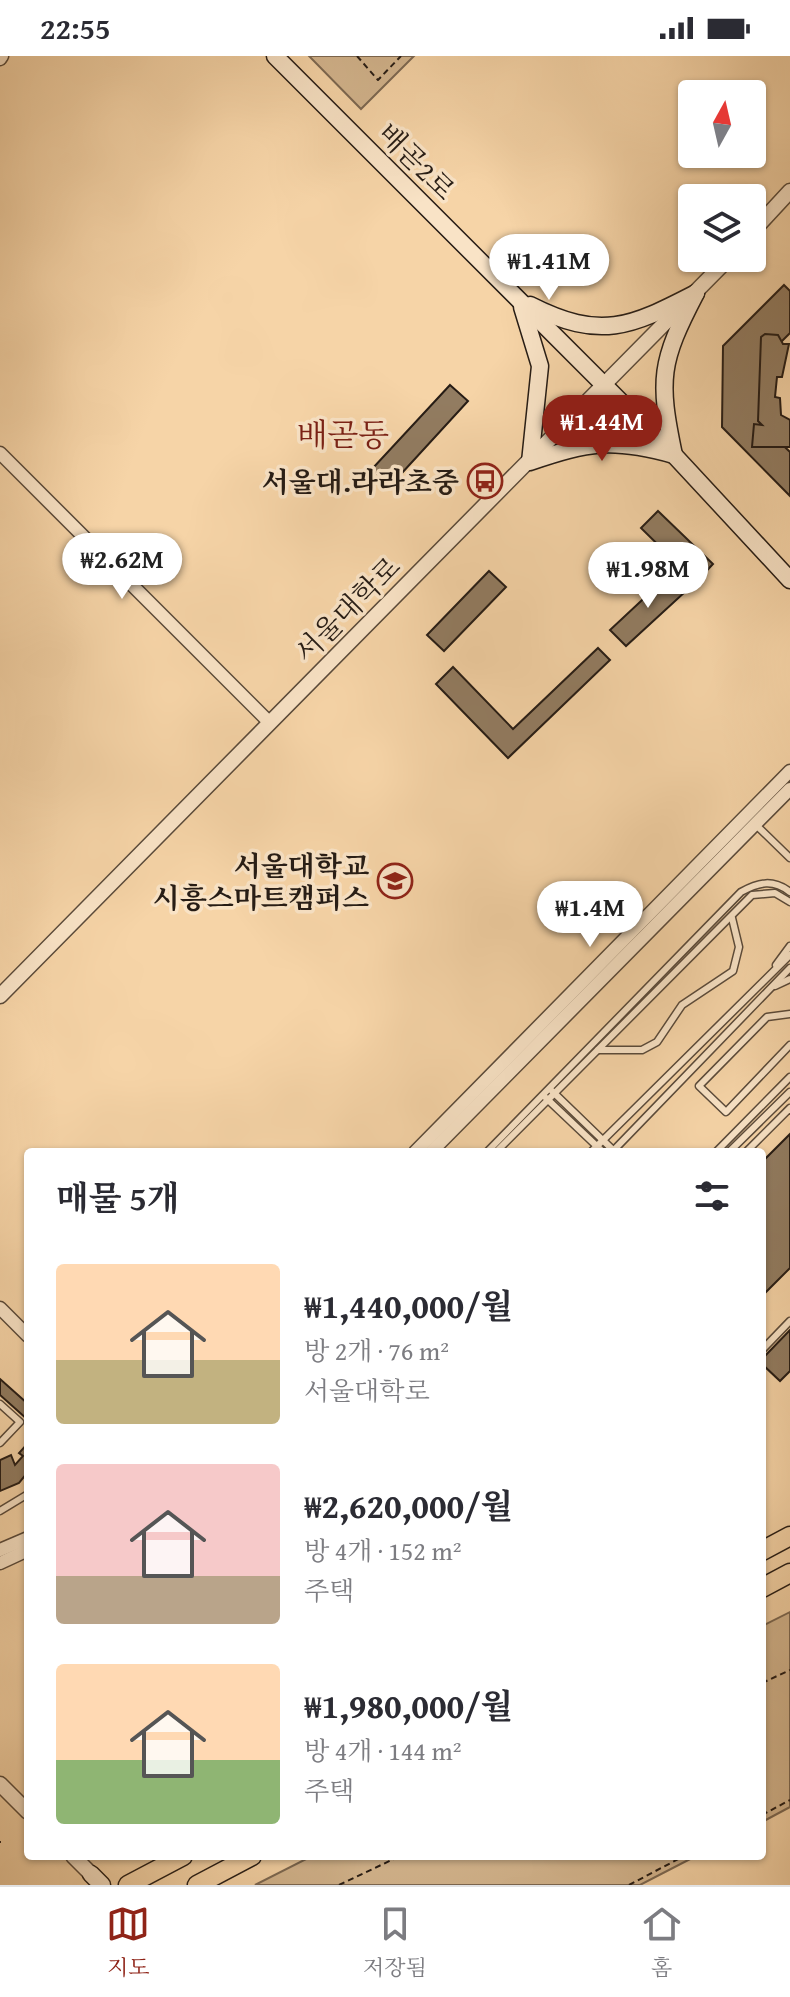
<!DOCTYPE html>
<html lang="ko">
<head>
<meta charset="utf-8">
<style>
  :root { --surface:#fff; --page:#f7f7f7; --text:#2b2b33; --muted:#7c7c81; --line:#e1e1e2; --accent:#8f2418 }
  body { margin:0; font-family:"Gentium Book Plus","Noto Serif KR",serif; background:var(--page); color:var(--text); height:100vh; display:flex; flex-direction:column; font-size:30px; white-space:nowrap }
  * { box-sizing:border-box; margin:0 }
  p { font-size:26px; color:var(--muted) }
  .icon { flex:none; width:44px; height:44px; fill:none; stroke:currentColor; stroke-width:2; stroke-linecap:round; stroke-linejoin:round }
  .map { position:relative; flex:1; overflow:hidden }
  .panel { position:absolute; left:24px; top:1092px; width:742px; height:712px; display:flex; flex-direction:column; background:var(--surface); border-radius:8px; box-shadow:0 2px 6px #0004 }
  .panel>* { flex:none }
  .needle { width:52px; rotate:8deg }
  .tools { position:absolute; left:678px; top:24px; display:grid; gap:16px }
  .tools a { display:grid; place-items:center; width:88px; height:88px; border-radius:8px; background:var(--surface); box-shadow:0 2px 6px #0004; font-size:40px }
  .price { position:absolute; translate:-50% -68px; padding:0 18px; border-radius:28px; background:#fff; color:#222; font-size:26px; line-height:52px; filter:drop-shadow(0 2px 4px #0008) }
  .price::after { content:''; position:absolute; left:50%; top:48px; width:24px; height:18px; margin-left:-12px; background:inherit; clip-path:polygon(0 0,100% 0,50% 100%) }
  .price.active { background:var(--accent); color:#fff }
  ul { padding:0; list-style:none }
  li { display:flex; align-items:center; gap:24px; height:200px; padding:0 32px }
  li span { display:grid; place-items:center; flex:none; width:224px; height:160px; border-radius:8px; color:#555 }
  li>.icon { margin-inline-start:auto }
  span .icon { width:96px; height:96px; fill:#fffc; stroke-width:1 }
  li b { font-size:34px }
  h2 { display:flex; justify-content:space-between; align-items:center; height:96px; padding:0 32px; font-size:34px }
  .status { display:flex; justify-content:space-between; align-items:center; height:56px; padding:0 40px; background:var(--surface); direction:ltr }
  .status svg { height:22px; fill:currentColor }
  .dock { display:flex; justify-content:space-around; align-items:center; height:112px; border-top:2px solid var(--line); background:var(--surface); font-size:22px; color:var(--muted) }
  .dock a { display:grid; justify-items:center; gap:4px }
  .dock .active { color:var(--accent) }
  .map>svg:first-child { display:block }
  .green { fill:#d3b58e; stroke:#7c6852; stroke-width:2 }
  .building { fill:#927c61; stroke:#261c15; stroke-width:2 }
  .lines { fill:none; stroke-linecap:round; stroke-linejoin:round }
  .service-casing { stroke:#5a4a3a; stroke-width:9 }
  .minor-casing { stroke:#5a4a3a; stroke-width:15 }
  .tertiary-casing { stroke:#5a4a3a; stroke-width:17 }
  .secondary-casing { stroke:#261c15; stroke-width:19 }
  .primary-casing { stroke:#261c15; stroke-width:21 }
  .path { stroke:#261c15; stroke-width:2; stroke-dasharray:6 4; stroke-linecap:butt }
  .service { stroke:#f9e3c6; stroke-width:6 }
  .minor { stroke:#f9e3c6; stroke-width:12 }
  .tertiary { stroke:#f9e3c6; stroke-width:14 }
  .secondary { stroke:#f9e3c6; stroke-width:16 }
  .primary { stroke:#f6d4a7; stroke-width:18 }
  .labels { text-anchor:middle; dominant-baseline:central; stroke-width:7; stroke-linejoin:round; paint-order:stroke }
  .street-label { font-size:28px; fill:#261c15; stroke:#f9e3c6 }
  .poi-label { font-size:28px; font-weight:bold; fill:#261c15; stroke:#f9e3c6; text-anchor:end }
  .quarter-label { font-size:32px; fill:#7a1f14; stroke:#f9e3c6 }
</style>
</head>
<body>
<div class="status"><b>22:55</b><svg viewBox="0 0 49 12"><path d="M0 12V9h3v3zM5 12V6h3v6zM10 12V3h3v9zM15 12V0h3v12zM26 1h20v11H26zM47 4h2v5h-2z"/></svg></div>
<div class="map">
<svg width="790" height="1829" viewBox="0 0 790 1829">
  <rect width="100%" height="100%" fill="#f6d4a7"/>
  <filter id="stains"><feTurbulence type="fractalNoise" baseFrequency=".0025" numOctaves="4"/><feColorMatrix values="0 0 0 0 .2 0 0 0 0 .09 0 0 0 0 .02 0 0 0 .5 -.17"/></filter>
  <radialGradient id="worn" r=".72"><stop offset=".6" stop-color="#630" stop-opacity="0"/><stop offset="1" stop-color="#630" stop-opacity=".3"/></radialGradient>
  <g class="green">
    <polygon points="309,0 414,0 361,53"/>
    <polygon points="790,1556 790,1751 762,1766 762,1570"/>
    <polygon points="312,1800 696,1800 640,1829 255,1829"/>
  </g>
  <g class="building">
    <polygon points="784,229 790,235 790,277 770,297 767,374 790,396 790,440 722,371 723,290"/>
    <polygon points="765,278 778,279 783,288 789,288 782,321 777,321 775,341 780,342 781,359 790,364 790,391 752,391 754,368 762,369 758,365 761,281"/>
    <polygon points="450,329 468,345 390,430 372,413"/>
    <polygon points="658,455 713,508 696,526 641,472"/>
    <polygon points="489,515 506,531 444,595 427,579"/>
    <polygon points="670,518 686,535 626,590 610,574"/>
    <polygon points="598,592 610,604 508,702 436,628 453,611 513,673"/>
    <polygon points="790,1078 790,1212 762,1240 762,1106"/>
    <polygon points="790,1274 790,1315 780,1325 762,1308 762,1303"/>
    <polygon points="0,1323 28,1348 28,1364 0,1339"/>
    <polygon points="28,1387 28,1416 19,1427 0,1435 0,1404 11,1399 15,1409 23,1400 19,1397"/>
  </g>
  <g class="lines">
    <g class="service-casing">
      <g id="service">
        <polyline points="755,768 790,802"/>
        <polyline points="776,909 790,890"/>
        <polyline points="775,930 790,923"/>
        <polyline points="790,958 767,961 699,1030 726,1056 790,989"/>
        <polyline points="598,994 642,994 657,986 682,949 733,915 739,891 732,862"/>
        <polyline points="552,1035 615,1096"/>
        <polyline points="546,1042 603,1096"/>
        <path d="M487,1096l254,-260c18,-10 32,-13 49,0"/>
        <polyline points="496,1096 752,839 775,837 790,846"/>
        <polyline points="591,1096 790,899"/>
        <polyline points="612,1096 790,912"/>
        <polyline points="716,1096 790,1021"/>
        <polyline points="729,1096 790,1036"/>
        <polyline points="746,1096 790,1052"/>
        <polyline points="762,1294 790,1265"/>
        <polyline points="0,1348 20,1366 0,1387"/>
        <polyline points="0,1455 28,1438"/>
      </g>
    </g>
    <g class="minor-casing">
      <g id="minor">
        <polyline points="0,3 2,0"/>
        <polyline points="0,397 270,667"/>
        <polyline points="415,1096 790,715"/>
        <polyline points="431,1096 790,733"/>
        <polyline points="0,1252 28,1280"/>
        <polyline points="0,1494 28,1482"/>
        <polyline points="0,1507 28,1494"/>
      </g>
    </g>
    <g class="tertiary-casing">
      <g id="tertiary">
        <polyline points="752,176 790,135"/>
        <polyline points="0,940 729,202"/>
        <polyline points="0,1728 28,1756"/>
        <polyline points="73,1800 91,1818"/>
      </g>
    </g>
    <g class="secondary-casing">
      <g id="secondary">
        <polyline points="275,0 674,399 790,524"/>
        <path d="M530,249c71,36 100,22 166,-12"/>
        <path d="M522,251l18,59 -10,96c59,-20 82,-24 144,-7 -16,-76 -14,-93 22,-162"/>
        <polyline points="91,1818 102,1829"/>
      </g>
    </g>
    <g class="primary-casing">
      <g id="primary">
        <polyline points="762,1495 790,1480"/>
        <polyline points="762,1532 790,1517"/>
        <polyline points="128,1829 183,1800"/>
        <polyline points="197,1829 252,1800"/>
      </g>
    </g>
    <g class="path">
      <polyline points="357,0 378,24 401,0"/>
      <polyline points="762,1627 790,1614"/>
      <polyline points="762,1759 790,1744"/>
      <polyline points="0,1786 1,1786"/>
      <polyline points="339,1829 400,1800"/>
      <polyline points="629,1829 684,1800"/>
    </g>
    <use href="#service" class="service"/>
    <use href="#minor" class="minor"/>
    <use href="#tertiary" class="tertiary"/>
    <use href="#secondary" class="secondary"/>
    <use href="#primary" class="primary"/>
  </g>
  <defs>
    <g id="bus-ring" transform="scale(1.8)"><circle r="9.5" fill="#f9e3c6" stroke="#8f2418" stroke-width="1.5"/><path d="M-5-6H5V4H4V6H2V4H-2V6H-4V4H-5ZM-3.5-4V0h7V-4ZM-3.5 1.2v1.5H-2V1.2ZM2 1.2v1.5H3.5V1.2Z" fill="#8f2418"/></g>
    <g id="university-ring" transform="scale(1.8)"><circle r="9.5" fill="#f9e3c6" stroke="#8f2418" stroke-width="1.5"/><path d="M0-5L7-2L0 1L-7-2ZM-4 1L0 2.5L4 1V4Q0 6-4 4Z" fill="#8f2418"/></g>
  </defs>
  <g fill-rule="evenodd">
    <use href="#bus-ring" x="485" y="425"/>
    <use href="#university-ring" x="395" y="825"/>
  </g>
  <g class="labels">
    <g class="street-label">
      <text transform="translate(417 105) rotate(45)">배곧2로</text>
      <text transform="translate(347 553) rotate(-45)">서울대학로</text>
    </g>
    <g class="poi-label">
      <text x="459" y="425">서울대.라라초중</text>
      <text x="369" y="809">서울대학교<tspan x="369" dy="32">시흥스마트캠퍼스</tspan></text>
    </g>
    <g class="quarter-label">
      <text x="343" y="378">배곧동</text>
    </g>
  </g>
  <rect width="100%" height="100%" filter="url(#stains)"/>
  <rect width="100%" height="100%" fill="url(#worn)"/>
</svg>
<div class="tools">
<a><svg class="needle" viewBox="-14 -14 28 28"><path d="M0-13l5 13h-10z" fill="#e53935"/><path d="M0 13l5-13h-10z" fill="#7c7c81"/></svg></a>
<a><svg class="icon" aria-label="layers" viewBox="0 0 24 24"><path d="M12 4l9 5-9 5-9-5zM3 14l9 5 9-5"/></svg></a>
</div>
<b class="price" style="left:549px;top:246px">₩1.41M</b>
<b class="price active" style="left:602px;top:407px">₩1.44M</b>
<b class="price" style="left:122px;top:545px">₩2.62M</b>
<b class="price" style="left:648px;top:554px">₩1.98M</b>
<b class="price" style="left:590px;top:893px">₩1.4M</b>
<section class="panel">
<h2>매물 5개<svg class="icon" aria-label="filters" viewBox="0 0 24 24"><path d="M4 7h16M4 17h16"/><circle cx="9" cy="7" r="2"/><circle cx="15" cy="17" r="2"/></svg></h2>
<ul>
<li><span style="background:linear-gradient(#ffd9b3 60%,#c2b280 0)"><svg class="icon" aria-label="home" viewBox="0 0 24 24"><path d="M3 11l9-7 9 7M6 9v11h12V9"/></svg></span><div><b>₩1,440,000/월</b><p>방 2개 · 76 m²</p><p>서울대학로</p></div></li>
<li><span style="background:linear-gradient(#f6c9c9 70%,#b9a48a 0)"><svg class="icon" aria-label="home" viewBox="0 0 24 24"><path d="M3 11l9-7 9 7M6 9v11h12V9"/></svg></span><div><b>₩2,620,000/월</b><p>방 4개 · 152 m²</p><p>주택</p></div></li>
<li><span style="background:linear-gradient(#ffd9b3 60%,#8fb573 0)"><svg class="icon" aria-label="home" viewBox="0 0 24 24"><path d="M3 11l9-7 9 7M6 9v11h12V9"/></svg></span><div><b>₩1,980,000/월</b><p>방 4개 · 144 m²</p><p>주택</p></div></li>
</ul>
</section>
</div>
<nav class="dock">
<a class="active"><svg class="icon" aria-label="map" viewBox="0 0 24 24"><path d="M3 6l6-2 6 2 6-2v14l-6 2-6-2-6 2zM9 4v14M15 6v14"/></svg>지도</a>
<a><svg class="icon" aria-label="saved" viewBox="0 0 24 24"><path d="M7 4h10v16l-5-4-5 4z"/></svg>저장됨</a>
<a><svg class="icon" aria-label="home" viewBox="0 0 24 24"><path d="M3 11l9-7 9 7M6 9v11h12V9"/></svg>홈</a>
</nav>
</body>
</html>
